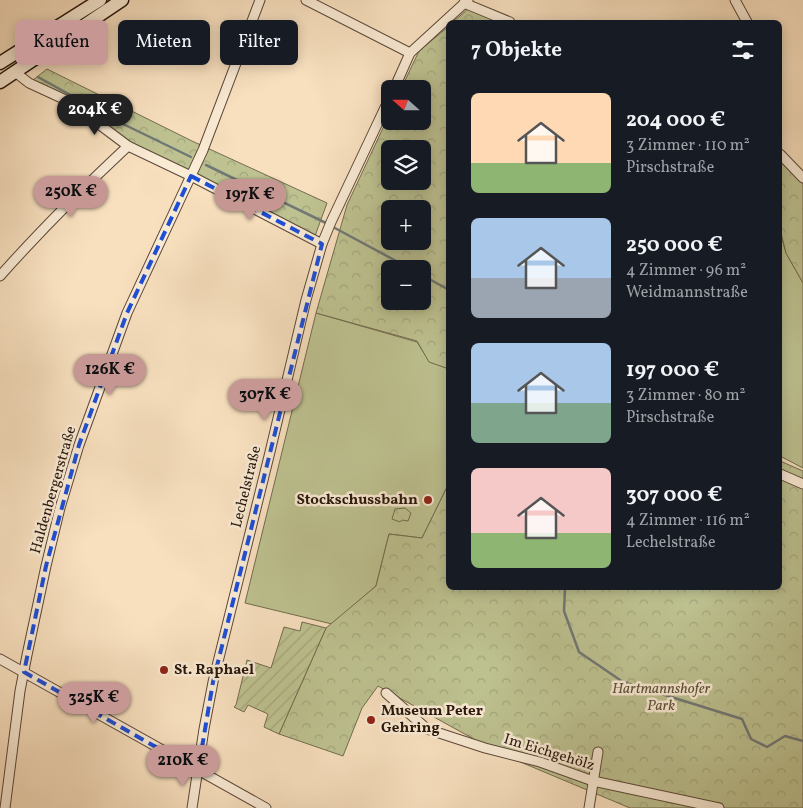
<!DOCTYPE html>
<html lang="de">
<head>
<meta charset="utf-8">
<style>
  :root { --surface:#171b24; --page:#242831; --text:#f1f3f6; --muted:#9ea1a6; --accent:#c59692 }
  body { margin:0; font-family:Vollkorn,serif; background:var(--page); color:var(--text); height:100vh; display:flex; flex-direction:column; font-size:19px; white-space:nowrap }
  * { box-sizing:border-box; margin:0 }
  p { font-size:16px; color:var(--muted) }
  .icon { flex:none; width:28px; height:28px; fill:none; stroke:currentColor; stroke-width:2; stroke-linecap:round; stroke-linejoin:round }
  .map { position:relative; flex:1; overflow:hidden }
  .sheet { position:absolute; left:446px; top:20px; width:336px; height:570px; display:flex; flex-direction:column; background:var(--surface); border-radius:8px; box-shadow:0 2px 12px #0003 }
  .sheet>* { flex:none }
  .banner { position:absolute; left:15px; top:20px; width:356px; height:45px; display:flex; gap:10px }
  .needle { width:32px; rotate:291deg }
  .tools { position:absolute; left:381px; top:80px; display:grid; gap:10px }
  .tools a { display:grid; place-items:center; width:50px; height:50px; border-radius:8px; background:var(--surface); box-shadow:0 2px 12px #0003; font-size:25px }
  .price { position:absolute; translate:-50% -42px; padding:0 11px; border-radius:18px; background:var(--accent); color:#111; font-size:16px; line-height:32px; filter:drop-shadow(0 1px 2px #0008) }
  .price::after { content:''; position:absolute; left:50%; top:30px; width:15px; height:11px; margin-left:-8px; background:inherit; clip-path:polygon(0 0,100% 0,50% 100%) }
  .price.active { background:#222; color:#fff }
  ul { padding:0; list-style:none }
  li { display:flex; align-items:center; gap:15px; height:125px; padding:0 25px }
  li span { display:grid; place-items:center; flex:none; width:140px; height:100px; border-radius:8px; color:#555 }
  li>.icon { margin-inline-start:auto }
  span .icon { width:60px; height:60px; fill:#fffc; stroke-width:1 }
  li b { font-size:21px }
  h2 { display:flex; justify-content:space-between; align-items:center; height:60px; padding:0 25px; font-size:21px }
  .pill { padding:0 18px; border-radius:8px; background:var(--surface); box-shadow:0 2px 12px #0003; font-size:18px; line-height:45px }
  .pill.active { background:var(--accent); color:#111 }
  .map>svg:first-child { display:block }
  .grass { fill:#bec291; stroke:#726c4e }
  .forest { fill:url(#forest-crowns); stroke:#726c4e; fill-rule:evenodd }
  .garden { fill:url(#garden-furrows); stroke:#726c4e }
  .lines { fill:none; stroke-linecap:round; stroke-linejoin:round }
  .stream { stroke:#717876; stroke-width:2.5 }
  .street-casing { stroke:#5b4838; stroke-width:11 }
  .secondary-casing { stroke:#27150b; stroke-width:15 }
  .street { stroke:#faebd5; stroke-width:9 }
  .secondary { stroke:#faebd5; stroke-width:12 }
  .marked { fill:none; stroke:#1d4ed8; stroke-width:4; stroke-dasharray:10 6; stroke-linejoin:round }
  .poi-dot { fill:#8f2418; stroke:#faebd5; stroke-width:2 }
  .labels { text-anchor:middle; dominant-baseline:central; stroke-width:5; stroke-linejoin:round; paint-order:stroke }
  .street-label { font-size:15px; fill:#27150b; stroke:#faebd5 }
  .poi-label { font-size:15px; font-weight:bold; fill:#27150b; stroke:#faebd5; text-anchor:start }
  .park-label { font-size:15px; font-style:italic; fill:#5c523a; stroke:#faebd5 }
</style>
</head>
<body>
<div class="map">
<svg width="803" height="808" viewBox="0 0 803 808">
  <defs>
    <pattern id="forest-crowns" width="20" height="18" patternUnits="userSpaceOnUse" patternTransform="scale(1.25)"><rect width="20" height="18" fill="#bec291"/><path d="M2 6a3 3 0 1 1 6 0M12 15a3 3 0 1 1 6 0" fill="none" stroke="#a3a67c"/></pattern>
    <pattern id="garden-furrows" width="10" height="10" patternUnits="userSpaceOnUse" patternTransform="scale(1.25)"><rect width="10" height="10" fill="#bec291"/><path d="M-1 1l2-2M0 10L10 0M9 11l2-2" fill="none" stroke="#a3a67c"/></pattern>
  </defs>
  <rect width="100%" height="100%" fill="#f8e0bf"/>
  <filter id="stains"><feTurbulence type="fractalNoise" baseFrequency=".004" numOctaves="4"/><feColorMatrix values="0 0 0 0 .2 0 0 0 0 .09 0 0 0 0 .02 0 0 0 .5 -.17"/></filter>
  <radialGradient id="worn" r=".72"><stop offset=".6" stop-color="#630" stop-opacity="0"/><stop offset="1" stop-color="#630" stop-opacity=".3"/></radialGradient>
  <g class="grass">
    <polygon points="780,232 786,253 803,283 803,468 780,456"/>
    <polygon points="316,313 417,342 429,361 449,369 449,483 422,538 389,534 376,586 332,624 245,603"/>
  </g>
  <g class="forest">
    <polygon points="468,9 500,22 453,22"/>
    <path d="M449,26v343l-20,-7 -12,-21 -101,-28 31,-108 43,-92v8h32v-32h-21l18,-38zM390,149h32v32h-32zM390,209h32v32h-32zM390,269h32v32h-32z"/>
    <polygon points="47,69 192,141 327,203 315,236 128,143 68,98 33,80"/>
    <polygon points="780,159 803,184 803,283 786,253 780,229"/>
    <polygon points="780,461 803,471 803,481 780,472"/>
    <polygon points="780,478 803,488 803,808 630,808 499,753 378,686 362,708 343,756 279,734 326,628 376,586 389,534 422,538 449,483 449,588 780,588"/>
    <polygon points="405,508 411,513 408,521 402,520 400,522 392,519 395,509"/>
  </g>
  <polygon class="garden" points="302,622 326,628 279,734 264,727 268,714 248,705 244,712 234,707 236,705 247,660 271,668 284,627 300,631"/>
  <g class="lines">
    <g class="stream">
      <polyline points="38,77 121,123 191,157"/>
      <polyline points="206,165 326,223"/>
      <polyline points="333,227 411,269"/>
      <polyline points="422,275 449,290"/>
      <polyline points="565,588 564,611 579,652 623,682 742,719 751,739 767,747 785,736 803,741"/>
    </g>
    <g class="street-casing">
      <g id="street">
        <polyline points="306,0 410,53"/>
        <polyline points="735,0 747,22"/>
        <polyline points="464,3 510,22"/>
        <polyline points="15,72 29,83 68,101 128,146 191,176 322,244"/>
        <polyline points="394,89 410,53 468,0"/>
        <polyline points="780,154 803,178"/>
        <path d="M0,276c40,-45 83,-88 128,-130"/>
        <polyline points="780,474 803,484"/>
        <polyline points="0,659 266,808"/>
        <polyline points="386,693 427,729 485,748 540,762 593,781 719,808"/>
        <polyline points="5,808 20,691 27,655 46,566 60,508 79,445 127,313 203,150 260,0"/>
        <polyline points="192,808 204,729 213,682 270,452 306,300 322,244 331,222 390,97"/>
        <polyline points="589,808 598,752"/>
      </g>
    </g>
    <g class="secondary-casing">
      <g id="secondary">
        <polyline points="0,63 100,0"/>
        <polyline points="0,82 122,0"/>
      </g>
    </g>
    <use href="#street" class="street"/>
    <use href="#secondary" class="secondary"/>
  </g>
  <path class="marked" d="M191,176l131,68 -109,438 -15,89 -174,-99 22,-106 33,-121 48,-132z"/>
  <g class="poi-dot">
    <circle cx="428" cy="500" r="5"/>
    <circle cx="164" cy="670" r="5"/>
    <circle cx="371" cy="720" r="5"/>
  </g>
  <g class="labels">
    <g class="street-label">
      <text transform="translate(247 487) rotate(-76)">Lechelstraße</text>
      <text transform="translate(54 490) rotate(-74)">Haldenbergerstraße</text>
      <text transform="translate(549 753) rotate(17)">Im Eichgehölz</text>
    </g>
    <g class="poi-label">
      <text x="418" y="500" text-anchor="end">Stockschussbahn</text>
      <text x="174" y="670">St. Raphael</text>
      <text x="381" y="711">Museum Peter<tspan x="381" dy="17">Gehring</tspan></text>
    </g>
    <g class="park-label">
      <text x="661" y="689">Hartmannshofer<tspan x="661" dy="17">Park</tspan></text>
    </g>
  </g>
  <rect width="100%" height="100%" filter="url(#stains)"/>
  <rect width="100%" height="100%" fill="url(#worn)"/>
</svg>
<div class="tools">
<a><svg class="needle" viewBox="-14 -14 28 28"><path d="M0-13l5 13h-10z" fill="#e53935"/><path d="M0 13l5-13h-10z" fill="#9ea1a6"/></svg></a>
<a><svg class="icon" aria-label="layers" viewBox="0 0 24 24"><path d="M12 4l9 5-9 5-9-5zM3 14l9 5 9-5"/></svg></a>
<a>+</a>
<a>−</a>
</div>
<b class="price active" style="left:95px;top:136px">204K €</b>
<b class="price" style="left:71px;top:218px">250K €</b>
<b class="price" style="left:250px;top:221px">197K €</b>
<b class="price" style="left:110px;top:396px">126K €</b>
<b class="price" style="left:265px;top:421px">307K €</b>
<b class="price" style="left:94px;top:724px">325K €</b>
<b class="price" style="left:183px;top:787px">210K €</b>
<div class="banner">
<a class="pill active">Kaufen</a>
<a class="pill">Mieten</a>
<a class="pill">Filter</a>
</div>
<section class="sheet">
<h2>7 Objekte<svg class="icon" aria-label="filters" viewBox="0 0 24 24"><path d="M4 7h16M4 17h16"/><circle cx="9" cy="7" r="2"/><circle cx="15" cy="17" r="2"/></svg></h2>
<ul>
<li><span style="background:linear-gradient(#ffd9b3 70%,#8fb573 0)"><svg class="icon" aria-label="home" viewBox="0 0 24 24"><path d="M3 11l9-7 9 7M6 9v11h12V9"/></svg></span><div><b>204 000 €</b><p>3 Zimmer · 110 m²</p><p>Pirschstraße</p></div></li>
<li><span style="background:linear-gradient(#a9c7e8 60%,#9aa5b1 0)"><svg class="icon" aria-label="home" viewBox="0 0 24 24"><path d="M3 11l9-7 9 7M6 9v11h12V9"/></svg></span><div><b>250 000 €</b><p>4 Zimmer · 96 m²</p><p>Weidmannstraße</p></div></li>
<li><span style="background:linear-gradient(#a9c7e8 60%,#7fa58c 0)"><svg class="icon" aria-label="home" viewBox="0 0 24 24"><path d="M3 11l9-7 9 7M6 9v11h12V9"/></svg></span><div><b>197 000 €</b><p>3 Zimmer · 80 m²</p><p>Pirschstraße</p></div></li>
<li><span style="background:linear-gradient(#f6c9c9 65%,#8fb573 0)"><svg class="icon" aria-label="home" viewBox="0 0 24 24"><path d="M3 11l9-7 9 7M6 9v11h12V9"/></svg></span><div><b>307 000 €</b><p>4 Zimmer · 116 m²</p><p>Lechelstraße</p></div></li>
</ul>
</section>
</div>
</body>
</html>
